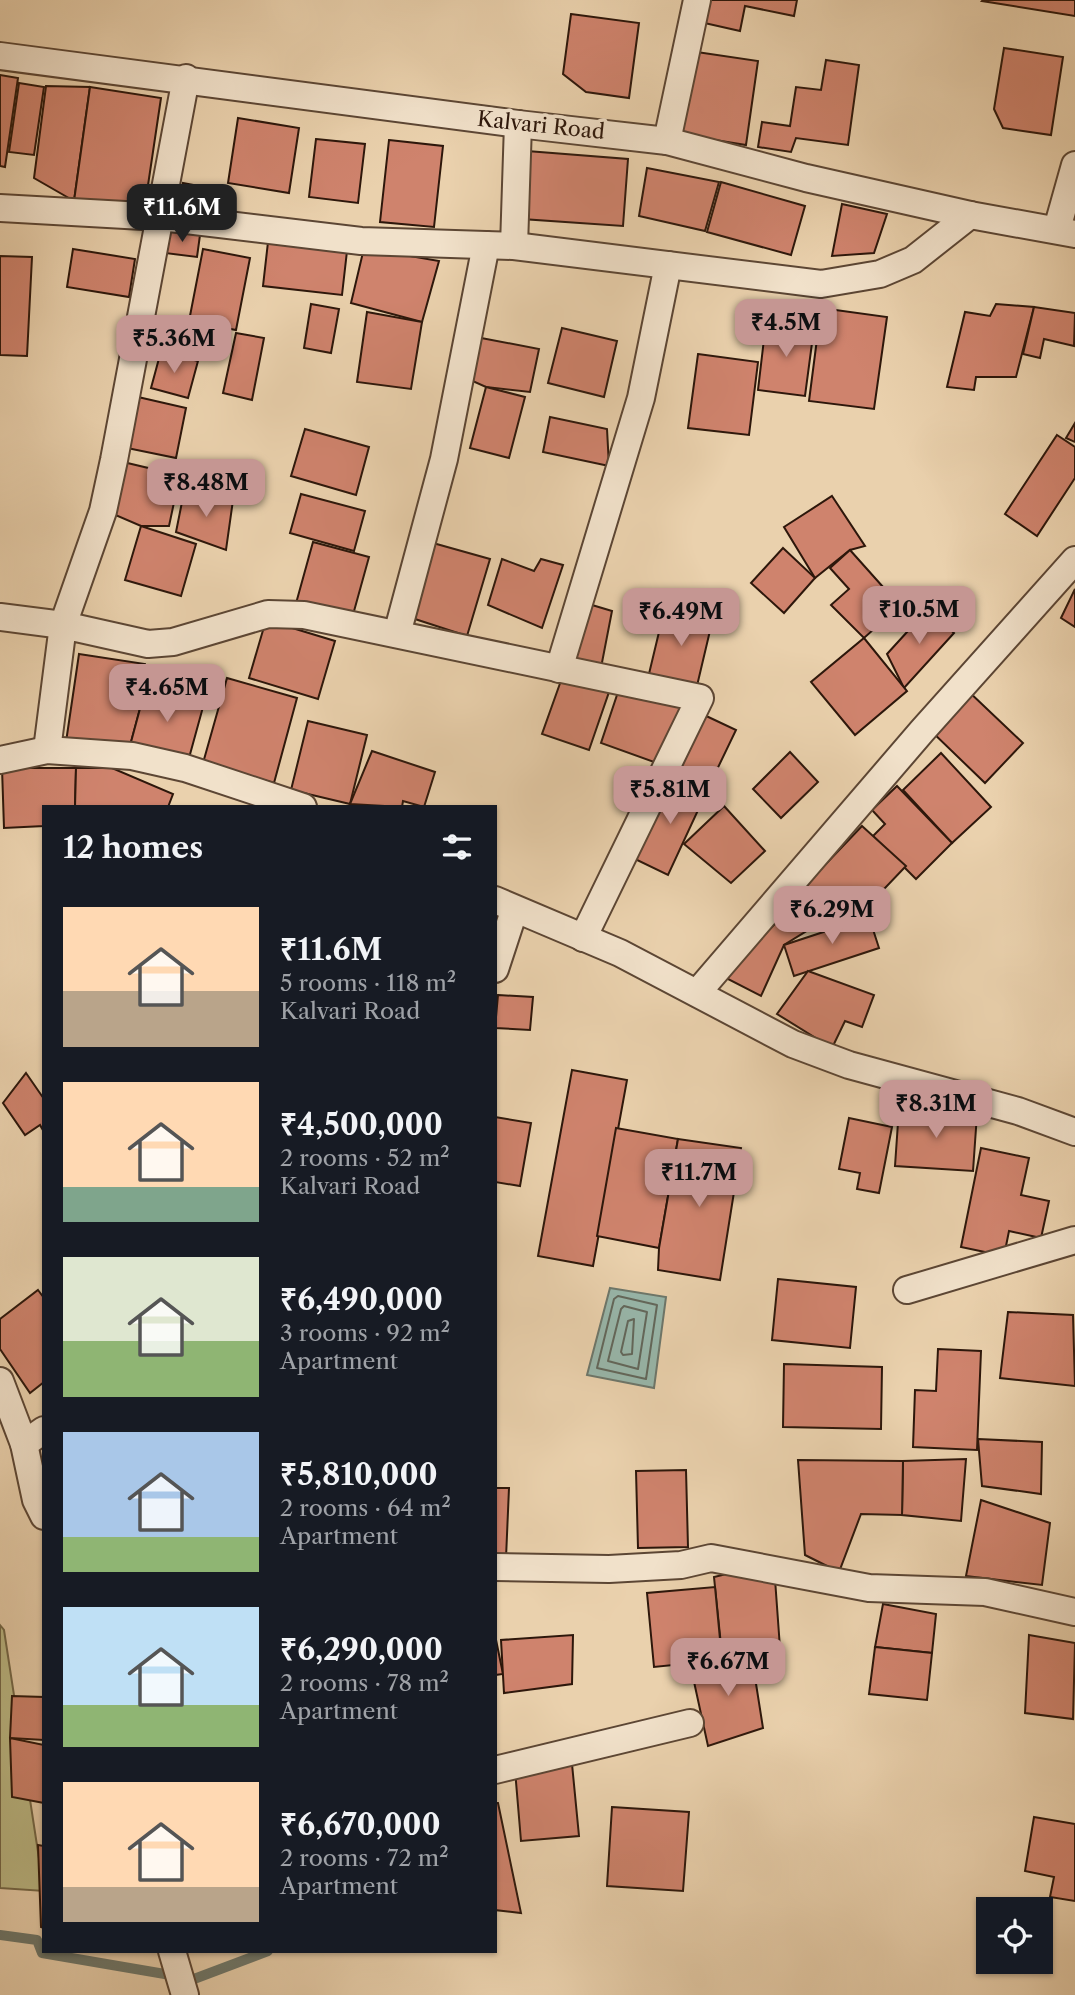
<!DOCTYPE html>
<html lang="en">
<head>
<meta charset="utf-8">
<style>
  :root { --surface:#171b24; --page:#20242c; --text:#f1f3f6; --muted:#9ea1a6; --accent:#c59692 }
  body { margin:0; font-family:"Libre Caslon Text",serif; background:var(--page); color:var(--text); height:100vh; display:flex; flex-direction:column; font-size:26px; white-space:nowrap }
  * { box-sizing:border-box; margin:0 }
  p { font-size:23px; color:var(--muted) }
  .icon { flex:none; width:38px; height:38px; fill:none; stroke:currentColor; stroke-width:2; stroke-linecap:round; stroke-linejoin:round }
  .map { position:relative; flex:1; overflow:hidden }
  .details { position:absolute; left:42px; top:805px; width:455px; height:1148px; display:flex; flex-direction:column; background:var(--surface); border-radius:0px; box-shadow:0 2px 5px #0004 }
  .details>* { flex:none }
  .tools { position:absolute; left:976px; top:1897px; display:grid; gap:14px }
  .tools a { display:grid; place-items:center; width:77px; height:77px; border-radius:0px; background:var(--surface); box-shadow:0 2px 5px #0004; font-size:35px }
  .price { position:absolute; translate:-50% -60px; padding:0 16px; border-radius:14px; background:var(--accent); color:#111; font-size:23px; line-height:46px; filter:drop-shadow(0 2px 4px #0008) }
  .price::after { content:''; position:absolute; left:50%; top:42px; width:21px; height:16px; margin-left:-10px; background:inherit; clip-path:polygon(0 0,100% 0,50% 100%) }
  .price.on { background:#222; color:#fff }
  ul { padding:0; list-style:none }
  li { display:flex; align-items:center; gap:21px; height:175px; padding:0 21px }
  li span { display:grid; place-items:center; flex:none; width:196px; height:140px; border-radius:0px; color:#555 }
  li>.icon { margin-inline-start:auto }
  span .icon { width:84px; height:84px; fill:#fffc; stroke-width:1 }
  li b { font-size:30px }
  h2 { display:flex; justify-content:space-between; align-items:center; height:84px; padding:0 21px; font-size:30px }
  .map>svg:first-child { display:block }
  .green { fill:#bcba86; stroke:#746848; stroke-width:2 }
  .water { fill:#98b7ab; stroke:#6d776b; stroke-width:2 }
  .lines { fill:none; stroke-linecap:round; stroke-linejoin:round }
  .shore { stroke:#62675b; stroke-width:2 }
  .stream { stroke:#6d776b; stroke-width:10 }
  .building { fill:#cf836d; stroke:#2d170b; stroke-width:2 }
  .minor-casing { stroke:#5c4634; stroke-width:30 }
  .minor { stroke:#f1e1ca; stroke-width:26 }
  .labels { text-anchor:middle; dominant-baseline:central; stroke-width:7; stroke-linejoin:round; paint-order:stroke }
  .street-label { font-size:21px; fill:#2d170b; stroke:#f1e1ca }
</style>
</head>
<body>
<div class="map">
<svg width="1075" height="1995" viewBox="0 0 1075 1995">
  <rect width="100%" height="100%" fill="#ead1ad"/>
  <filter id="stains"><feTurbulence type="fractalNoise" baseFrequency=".00286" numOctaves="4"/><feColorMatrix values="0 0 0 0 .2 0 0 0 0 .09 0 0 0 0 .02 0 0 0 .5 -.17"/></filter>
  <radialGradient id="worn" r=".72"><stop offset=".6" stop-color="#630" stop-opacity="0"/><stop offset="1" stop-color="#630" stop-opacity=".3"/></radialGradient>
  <polygon class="green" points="0,1625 4,1630 44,1891 0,1888"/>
  <polygon class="water" points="610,1288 666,1297 654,1388 587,1375"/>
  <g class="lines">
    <g class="shore">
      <polygon points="618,1296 657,1305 646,1379 597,1368 614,1299"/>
      <polygon points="624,1306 647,1312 638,1369 608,1361 621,1309"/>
      <polygon points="634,1319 632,1354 623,1355 621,1352 628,1321"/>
    </g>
    <polyline class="stream" points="0,1935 37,1940 42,1953 194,1979 268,1951"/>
  </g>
  <g class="building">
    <polygon points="704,0 797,0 794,16 745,6 740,31 700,22"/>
    <polygon points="1075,0 1075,16 982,1 983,0"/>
    <polygon points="571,14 639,23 629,98 586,92 563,74"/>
    <polygon points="1004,48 1063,57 1051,135 1003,128 994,109"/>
    <polygon points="690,51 758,61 746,145 678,134"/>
    <polygon points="826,60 859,65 848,145 796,138 791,152 758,147 762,122 790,126 796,87 821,90"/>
    <polygon points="0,75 18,78 5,167 0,166"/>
    <polygon points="19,83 44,87 34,155 9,152"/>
    <polygon points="46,86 90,87 74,201 34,178"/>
    <polygon points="90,87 161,98 144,212 74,201"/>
    <polygon points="238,118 299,128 289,193 228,183"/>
    <polygon points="316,139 365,144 358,203 309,197"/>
    <polygon points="389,140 443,146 434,227 380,222"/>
    <polygon points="527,151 628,159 623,226 522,219"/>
    <polygon points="647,168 719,182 705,231 639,216"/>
    <polygon points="721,182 805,206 791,255 707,232"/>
    <polygon points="183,183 225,191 220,223 177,216"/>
    <polygon points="842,204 887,214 874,253 832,256"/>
    <polygon points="168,231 200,235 197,257 165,253"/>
    <polygon points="268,242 347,251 342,295 263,286"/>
    <polygon points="364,248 439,261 422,322 351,303"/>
    <polygon points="73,249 135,259 129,297 67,287"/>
    <polygon points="203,249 250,258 236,330 189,321"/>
    <polygon points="0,256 32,257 27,356 0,355"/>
    <polygon points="311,304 339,309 331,353 304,348"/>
    <polygon points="996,304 1034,307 1016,377 976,377 974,390 947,387 965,312 990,316"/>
    <polygon points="1034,307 1075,313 1074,346 1044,339 1040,358 1023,354"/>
    <polygon points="821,308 887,317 874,409 809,401"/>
    <polygon points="367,312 422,322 411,389 357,382"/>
    <polygon points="766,322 814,328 805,396 758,390"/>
    <polygon points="562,328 617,341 604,397 548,383"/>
    <polygon points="236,333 264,338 252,400 223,393"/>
    <polygon points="476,337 539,349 530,392 486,387 468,379"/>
    <polygon points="161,351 198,361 188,398 151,388"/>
    <polygon points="698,354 758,362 749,435 688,428"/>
    <polygon points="486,387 525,397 509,458 470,448"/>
    <polygon points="138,397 186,408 176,458 127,448"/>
    <polygon points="550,417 607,429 609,466 543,452"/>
    <polygon points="1075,423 1075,442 1066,438"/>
    <polygon points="305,429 369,447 356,495 291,476"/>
    <polygon points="1057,435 1075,447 1075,478 1037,536 1005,514"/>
    <polygon points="119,461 186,477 176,493 169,526 141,526 106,511"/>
    <polygon points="184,492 233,500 226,550 176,532"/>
    <polygon points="301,494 365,511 354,551 290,533"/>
    <polygon points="832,496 865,546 850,550 815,578 784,527"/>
    <polygon points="141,526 196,544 181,596 125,580"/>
    <polygon points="313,542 369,557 351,622 295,607"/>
    <polygon points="433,543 490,559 467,636 415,619"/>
    <polygon points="783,548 815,578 784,613 751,583"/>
    <polygon points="850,550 900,606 864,638 831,605 849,589 830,568"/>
    <polygon points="502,559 534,571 541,559 563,565 542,628 488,605"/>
    <polygon points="1075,589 1075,627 1061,618"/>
    <polygon points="572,599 612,611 599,678 555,658"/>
    <polygon points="665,607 713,618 696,690 648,678"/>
    <polygon points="928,609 954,633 904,688 887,654"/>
    <polygon points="266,620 335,641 318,699 249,678"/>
    <polygon points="864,638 907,691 855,735 811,682"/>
    <polygon points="79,654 145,664 145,690 131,742 132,751 66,742"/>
    <polygon points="563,675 609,692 589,750 542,734"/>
    <polygon points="227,678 297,698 274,783 203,763"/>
    <polygon points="622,680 690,703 668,767 601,743"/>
    <polygon points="966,689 1023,743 985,783 929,729"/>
    <polygon points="145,690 203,707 189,758 131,742"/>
    <polygon points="702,714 736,730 711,782 673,777"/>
    <polygon points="308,721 367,735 350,804 291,790"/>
    <polygon points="372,751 435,772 424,807 403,801 402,807 350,804"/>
    <polygon points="790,752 818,782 781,818 753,789"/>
    <polygon points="941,753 991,807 952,843 903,790"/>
    <polygon points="2,768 76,768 75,807 44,807 44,826 4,828"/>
    <polygon points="76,768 112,768 173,794 168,807 75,807"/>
    <polygon points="673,777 706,793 668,875 635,859"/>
    <polygon points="897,786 952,843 916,879 873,836 885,824 872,810"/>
    <polygon points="724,806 765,851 731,883 684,844"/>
    <polygon points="862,826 906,866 865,909 839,904 824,920 801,890"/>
    <polygon points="791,907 813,927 784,945 761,996 724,977"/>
    <polygon points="869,917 879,948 794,976 784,945"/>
    <polygon points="808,971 874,995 862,1027 845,1021 832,1048 777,1014"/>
    <polygon points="498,995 533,997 530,1030 495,1028"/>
    <polygon points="572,1070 627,1080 593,1266 538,1256"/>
    <polygon points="26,1073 44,1099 44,1132 40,1125 25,1135 3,1103"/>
    <polygon points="899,1108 977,1114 973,1171 895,1166"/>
    <polygon points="495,1117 531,1123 520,1186 495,1182"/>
    <polygon points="849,1118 892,1127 879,1193 857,1189 860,1173 839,1169"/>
    <polygon points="616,1128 678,1139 659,1248 597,1236"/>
    <polygon points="678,1139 741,1148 720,1280 658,1270 659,1248"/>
    <polygon points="981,1148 1029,1158 1021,1195 1049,1201 1041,1238 1009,1231 1004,1256 961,1247"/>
    <polygon points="778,1279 856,1287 850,1348 772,1340"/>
    <polygon points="38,1290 44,1298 44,1382 30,1393 0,1349 0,1319"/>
    <polygon points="1008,1312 1073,1315 1075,1386 1000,1378"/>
    <polygon points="938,1349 981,1351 977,1450 913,1447 915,1390 936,1391"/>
    <polygon points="784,1364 882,1367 881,1429 783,1427"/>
    <polygon points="978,1439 1042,1442 1041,1494 982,1486"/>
    <polygon points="966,1459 961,1521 902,1515 903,1461"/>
    <polygon points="798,1460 903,1461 902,1515 861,1514 839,1572 805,1555"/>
    <polygon points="686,1470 688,1547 638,1548 636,1471"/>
    <polygon points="495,1488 509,1488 506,1558 495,1557"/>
    <polygon points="981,1500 1050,1523 1042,1585 966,1576"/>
    <polygon points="743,1570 775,1579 780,1648 722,1655 714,1577"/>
    <polygon points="715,1587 722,1660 654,1667 647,1593"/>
    <polygon points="883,1604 936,1614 932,1653 875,1647"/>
    <polygon points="495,1635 503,1674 495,1675"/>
    <polygon points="573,1635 572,1684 504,1693 501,1640"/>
    <polygon points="1029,1635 1075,1643 1073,1719 1025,1713"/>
    <polygon points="875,1647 932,1653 927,1700 869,1694"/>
    <polygon points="751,1652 763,1728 708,1746 691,1668"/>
    <polygon points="12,1696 44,1697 44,1740 10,1738"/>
    <polygon points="10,1738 44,1745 44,1803 12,1797"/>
    <polygon points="572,1764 579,1836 521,1841 515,1770"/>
    <polygon points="495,1803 498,1803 521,1913 495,1910"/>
    <polygon points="612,1807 689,1812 683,1891 607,1886"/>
    <polygon points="1034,1817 1075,1824 1075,1901 1050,1897 1054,1877 1025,1871"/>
    <polygon points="38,1845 44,1846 44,1928 41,1927"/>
  </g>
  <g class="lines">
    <g class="minor-casing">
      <g id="minor">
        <polyline points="0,56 518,124 667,141 806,178 970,215 1075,234"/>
        <polyline points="667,141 697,0"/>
        <polyline points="0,208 161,217 361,241 514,246 518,124"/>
        <polyline points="1057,229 1075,165"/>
        <polyline points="514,246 821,284 880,274 913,260 970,215"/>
        <polyline points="0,617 63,625 103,511 114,460 186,78"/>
        <polyline points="397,634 444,459 486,245"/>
        <polyline points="559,669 641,398 668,265"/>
        <polyline points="47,750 63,625 148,644 173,642 268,614 304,615 700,698 583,938"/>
        <polyline points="0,760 47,750 132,756 185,768 303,807"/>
        <polyline points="495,900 620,953 793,1044 849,1065 1018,1111 1075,1132"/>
        <polyline points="495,969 514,911"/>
        <polyline points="697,993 922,731 1075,560"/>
        <polyline points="907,1290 1075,1240"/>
        <polyline points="0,1381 24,1444 36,1500 44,1516"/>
        <polyline points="24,1444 44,1430"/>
        <polyline points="495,1567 609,1569 681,1565 711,1558 869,1588 985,1592 1075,1612"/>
        <polyline points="495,1770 690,1723"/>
        <polyline points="172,1951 185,1995"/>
      </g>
    </g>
    <use href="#minor" class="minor"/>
  </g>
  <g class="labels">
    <g class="street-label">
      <text transform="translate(541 125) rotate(6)">Kalvari Road</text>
    </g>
  </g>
  <rect width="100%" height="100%" filter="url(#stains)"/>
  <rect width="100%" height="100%" fill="url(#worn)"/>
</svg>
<div class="tools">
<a><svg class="icon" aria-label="locate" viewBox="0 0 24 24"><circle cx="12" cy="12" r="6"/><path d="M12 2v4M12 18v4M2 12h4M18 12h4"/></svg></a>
</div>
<b class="price on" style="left:182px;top:244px">₹11.6M</b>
<b class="price" style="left:786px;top:359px">₹4.5M</b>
<b class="price" style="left:174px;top:375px">₹5.36M</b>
<b class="price" style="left:206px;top:519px">₹8.48M</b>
<b class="price" style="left:919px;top:646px">₹10.5M</b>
<b class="price" style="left:681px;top:648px">₹6.49M</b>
<b class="price" style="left:167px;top:724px">₹4.65M</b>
<b class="price" style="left:670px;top:826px">₹5.81M</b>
<b class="price" style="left:832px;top:946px">₹6.29M</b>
<b class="price" style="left:936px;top:1140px">₹8.31M</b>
<b class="price" style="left:699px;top:1209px">₹11.7M</b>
<b class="price" style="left:728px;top:1698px">₹6.67M</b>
<section class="details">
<h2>12 homes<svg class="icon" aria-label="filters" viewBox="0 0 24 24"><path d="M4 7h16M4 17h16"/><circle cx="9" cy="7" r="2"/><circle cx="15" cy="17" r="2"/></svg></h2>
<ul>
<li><span style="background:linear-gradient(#ffd9b3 60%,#b9a48a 0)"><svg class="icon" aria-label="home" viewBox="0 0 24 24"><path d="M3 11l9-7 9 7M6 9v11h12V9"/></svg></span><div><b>₹11.6M</b><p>5 rooms · 118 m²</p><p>Kalvari Road</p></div></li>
<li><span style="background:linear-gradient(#ffd9b3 75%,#7fa58c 0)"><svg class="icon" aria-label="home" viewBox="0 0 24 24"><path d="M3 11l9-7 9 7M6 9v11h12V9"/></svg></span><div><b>₹4,500,000</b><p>2 rooms · 52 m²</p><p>Kalvari Road</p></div></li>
<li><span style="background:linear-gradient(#dfe7d0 60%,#8fb573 0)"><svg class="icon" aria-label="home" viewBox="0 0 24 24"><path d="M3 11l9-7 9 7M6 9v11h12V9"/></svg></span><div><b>₹6,490,000</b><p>3 rooms · 92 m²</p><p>Apartment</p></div></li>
<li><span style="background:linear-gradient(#a9c7e8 75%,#8fb573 0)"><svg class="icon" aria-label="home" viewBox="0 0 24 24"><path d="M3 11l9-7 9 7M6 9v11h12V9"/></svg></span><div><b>₹5,810,000</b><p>2 rooms · 64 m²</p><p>Apartment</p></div></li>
<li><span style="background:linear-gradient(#bfe0f5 70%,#8fb573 0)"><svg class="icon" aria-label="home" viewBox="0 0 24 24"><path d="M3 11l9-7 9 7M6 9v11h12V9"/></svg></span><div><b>₹6,290,000</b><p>2 rooms · 78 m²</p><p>Apartment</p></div></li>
<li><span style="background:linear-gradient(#ffd9b3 75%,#b9a48a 0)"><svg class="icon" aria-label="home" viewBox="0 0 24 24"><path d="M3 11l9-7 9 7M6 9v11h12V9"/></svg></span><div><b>₹6,670,000</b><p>2 rooms · 72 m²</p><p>Apartment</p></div></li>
</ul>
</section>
</div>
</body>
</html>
